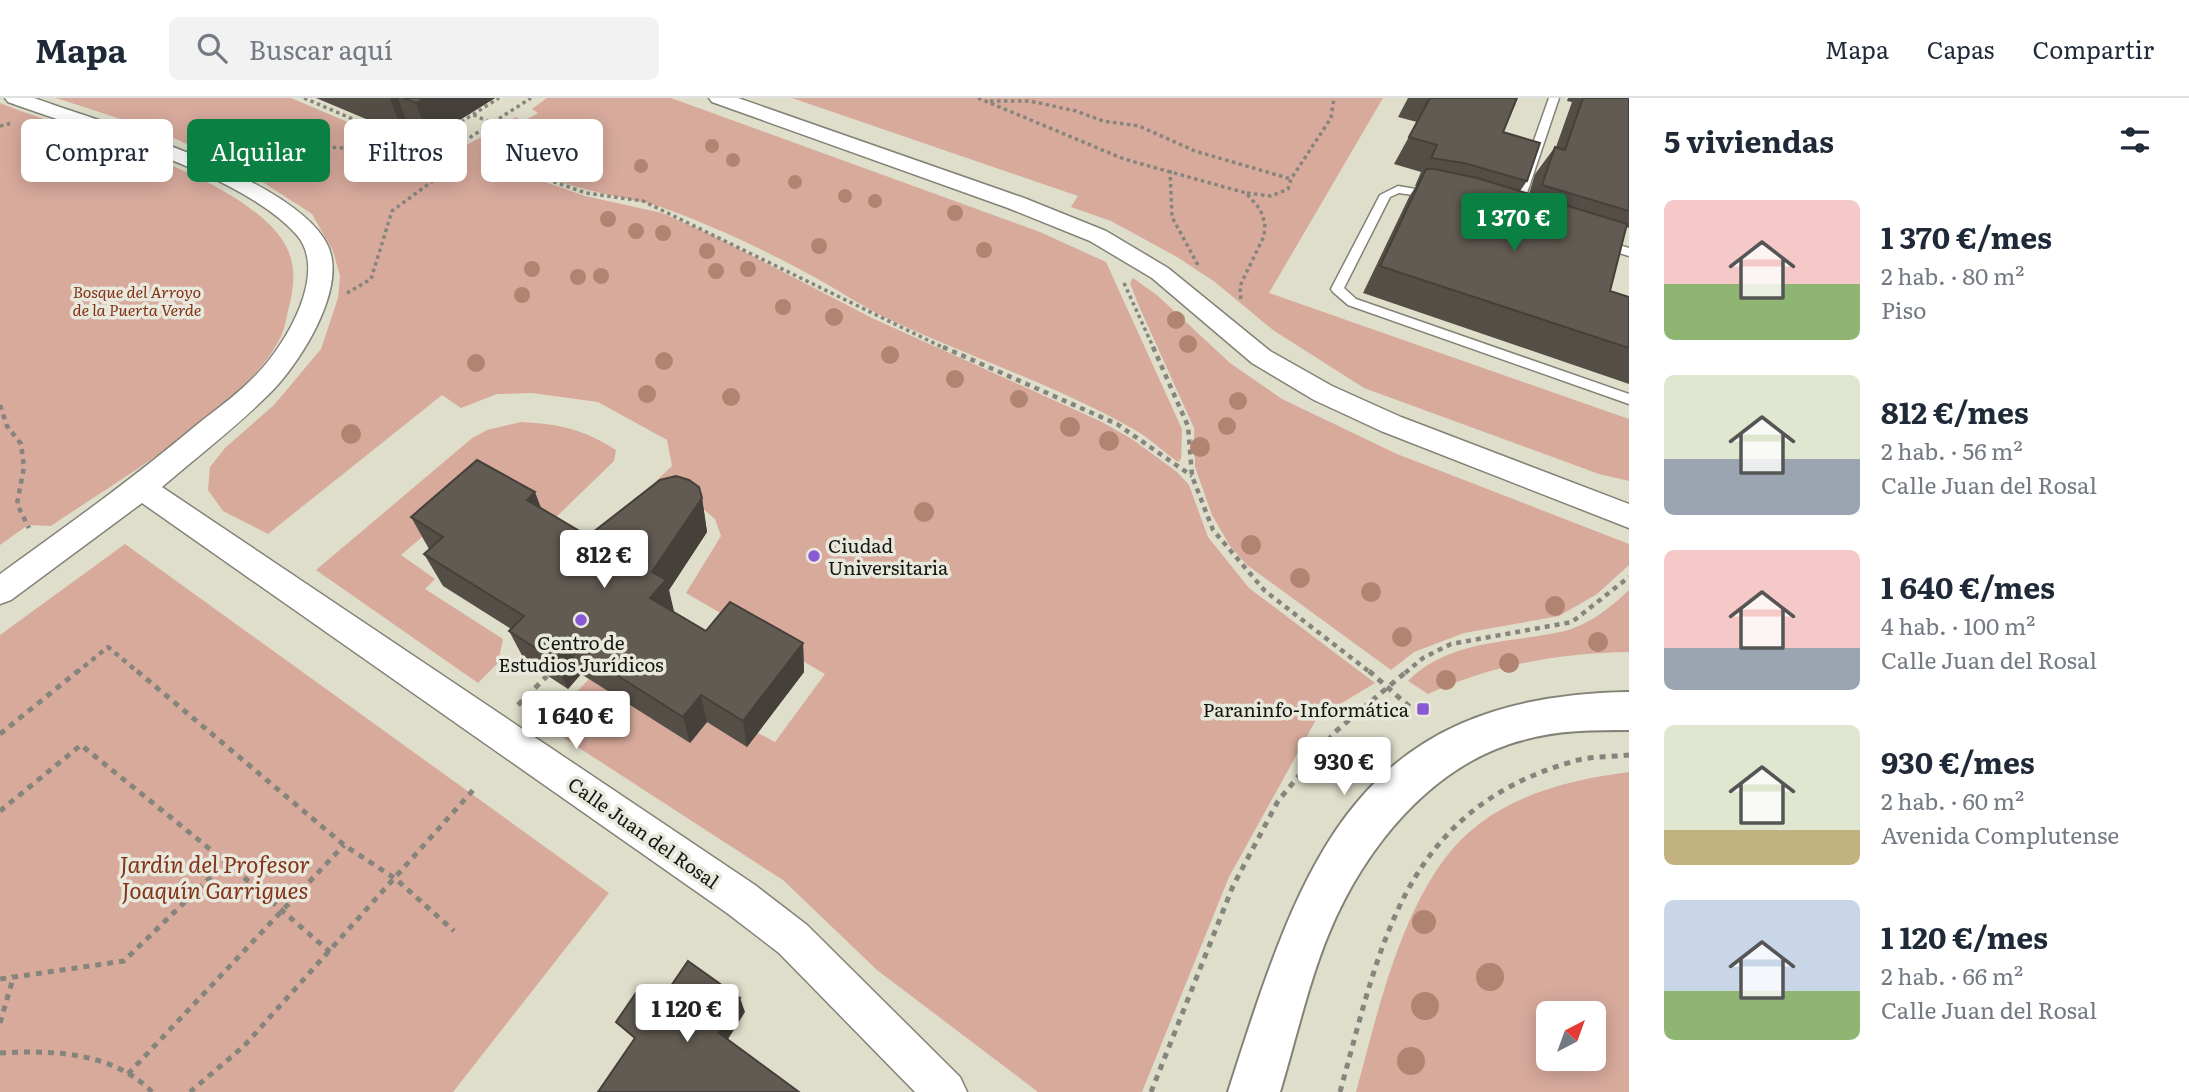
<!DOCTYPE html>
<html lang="es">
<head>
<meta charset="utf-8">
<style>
  :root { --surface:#fff; --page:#f2f2f3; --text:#1f2937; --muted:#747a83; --line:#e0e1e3; --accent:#0b8043 }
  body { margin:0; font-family:Literata,serif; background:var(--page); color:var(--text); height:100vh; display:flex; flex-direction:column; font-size:26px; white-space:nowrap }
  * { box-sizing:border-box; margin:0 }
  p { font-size:23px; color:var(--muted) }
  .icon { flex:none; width:38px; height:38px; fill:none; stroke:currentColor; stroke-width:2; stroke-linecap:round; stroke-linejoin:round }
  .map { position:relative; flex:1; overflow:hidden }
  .panel { display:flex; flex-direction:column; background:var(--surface); width:560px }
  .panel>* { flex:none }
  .banner { position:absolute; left:21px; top:21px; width:665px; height:63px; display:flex; gap:14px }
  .needle { width:46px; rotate:41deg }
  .controls { position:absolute; left:1536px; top:903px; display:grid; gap:14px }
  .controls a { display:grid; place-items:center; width:70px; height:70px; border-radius:10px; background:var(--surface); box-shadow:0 4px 18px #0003; font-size:35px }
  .price { position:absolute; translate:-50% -60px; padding:0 16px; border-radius:7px; background:#fff; color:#222; font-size:23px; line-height:46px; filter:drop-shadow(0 2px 4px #0008) }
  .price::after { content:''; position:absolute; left:50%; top:42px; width:21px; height:16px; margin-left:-10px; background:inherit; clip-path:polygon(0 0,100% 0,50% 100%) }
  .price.current { background:var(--accent); color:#fff }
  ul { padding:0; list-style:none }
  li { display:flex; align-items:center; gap:21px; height:175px; padding:0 35px }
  li span { display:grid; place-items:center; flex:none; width:196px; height:140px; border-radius:10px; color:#555 }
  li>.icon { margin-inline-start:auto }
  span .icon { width:84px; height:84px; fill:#fffc; stroke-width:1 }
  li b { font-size:30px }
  h2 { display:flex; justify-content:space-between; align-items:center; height:84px; padding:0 35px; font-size:30px }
  .chip { padding:0 24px; border-radius:10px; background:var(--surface); box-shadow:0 4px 18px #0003; font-size:24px; line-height:63px }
  .chip.current { background:var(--accent); color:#fff }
  header { display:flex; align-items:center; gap:42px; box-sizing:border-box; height:98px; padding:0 35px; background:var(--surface); border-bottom:2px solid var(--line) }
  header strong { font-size:33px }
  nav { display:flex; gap:38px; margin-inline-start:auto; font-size:24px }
  .search { width:490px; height:63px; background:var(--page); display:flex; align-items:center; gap:18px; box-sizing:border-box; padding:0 24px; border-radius:10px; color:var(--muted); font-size:26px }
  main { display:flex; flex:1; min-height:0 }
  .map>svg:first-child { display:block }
  .built { fill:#dfdecb; fill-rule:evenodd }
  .green { fill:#d7aa9c; fill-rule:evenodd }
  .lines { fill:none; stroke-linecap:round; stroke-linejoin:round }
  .lane-casing { stroke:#828277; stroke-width:3 }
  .street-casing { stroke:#828277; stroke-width:3 }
  .secondary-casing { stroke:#828277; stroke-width:4 }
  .path-far2 { stroke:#86857d; stroke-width:3.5; stroke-dasharray:3.5 3.5; stroke-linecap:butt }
  .path-far1 { stroke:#86857d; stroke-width:4.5; stroke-dasharray:5 5; stroke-linecap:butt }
  .path { stroke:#86857d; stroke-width:5; stroke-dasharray:6 6; stroke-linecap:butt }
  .lane { fill:#fff; fill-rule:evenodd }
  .street { fill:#fff; fill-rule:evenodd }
  .secondary { fill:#fff; fill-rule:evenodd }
  .tree { fill:#b18471 }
  .wall { fill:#544e47 }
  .shaded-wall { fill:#45403a }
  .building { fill:#625b53; stroke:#45403a; stroke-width:2 }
  .poi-dot { fill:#8859d2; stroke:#e9e8dd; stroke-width:2.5 }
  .labels { text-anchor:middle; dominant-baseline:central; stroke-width:7; stroke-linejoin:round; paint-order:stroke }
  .far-park-label { font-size:16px; font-style:italic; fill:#833318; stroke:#e9e8dd }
  .poi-label { font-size:19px; fill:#151511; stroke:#e9e8dd; text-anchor:start }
  .street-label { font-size:19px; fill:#151511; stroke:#e9e8dd }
  .near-park-label { font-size:23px; font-style:italic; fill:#833318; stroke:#e9e8dd }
</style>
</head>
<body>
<header>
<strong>Mapa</strong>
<div class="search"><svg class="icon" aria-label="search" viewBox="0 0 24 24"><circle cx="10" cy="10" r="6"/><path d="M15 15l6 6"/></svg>Buscar aquí</div>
<nav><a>Mapa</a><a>Capas</a><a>Compartir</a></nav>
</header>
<main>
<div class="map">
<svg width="1629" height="994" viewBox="0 0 1629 994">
  <rect width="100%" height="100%" fill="#e9e8dd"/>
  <path class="built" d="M0,0h1629v994h-1629zM1549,915h45v46h-45z"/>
  <g class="green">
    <polygon points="56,0 291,0 402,47 447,76 465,63 457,52 485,37 520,75 585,98 662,115 714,138 872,220 1102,324 1132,341 1177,374 1189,387 1208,439 1249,490 1375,585 1317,620 1229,779 1142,994 1038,994 877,872 783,782 556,635 577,612 566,605 589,581 690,645 707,624 758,635 775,644 825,576 686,495 721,438 715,421 702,410 633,405 672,368 667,342 598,304 532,295 497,296 461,310 442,297 268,436 223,413 208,392 210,369 225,350 274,307 321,251 338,200 340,178 333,153 312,116 247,74 161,34"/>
    <path d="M547,0h124l369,134 66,30 76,167 -1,30 -3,3c-15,-10 -27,-23 -43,-32 -79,-45 -168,-74 -251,-113 -20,-10 -40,-23 -59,-34 -52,-29 -108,-56 -164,-76 -40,-14 -160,-22 -162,-78l16,-12 9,4 14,-8 -6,-4z"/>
    <polygon points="792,0 1383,0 1269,195 1629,321 1629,383 1599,376 1364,290 1273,232 1215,184 1177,159 1111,123 1071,109 1078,98"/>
    <path d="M0,5c79,31 210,63 270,122 24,24 27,47 20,78 -3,10 -4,21 -8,31 -30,69 -167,148 -231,192l-23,-1 -28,20z"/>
    <polygon points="1133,180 1158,198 1230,265 1282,301 1397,356 1629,446 1629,467 1597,496 1559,518 1464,535 1414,554 1391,572 1247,467 1230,448 1212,417 1195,369 1194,330 1138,206 1130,185"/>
    <path d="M521,324c39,2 62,7 95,28l-2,11 -61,59 -65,-39 -87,74 34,24 -10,10 78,50 -5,24 -20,20 -162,-113 155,-131 16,-9z"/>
    <polygon points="125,446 609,795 453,994 0,994 0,537"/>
    <path d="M1629,492v62c-70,1 -137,13 -201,42l-20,-13c40,-41 100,-38 152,-49 26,-5 50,-24 69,-42z"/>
    <path d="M1629,674v320h-273c23,-83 50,-214 123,-268 44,-33 97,-45 150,-52zM1549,915h45v46h-45z"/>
  </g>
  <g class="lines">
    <g class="lane-casing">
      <g id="lane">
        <polygon points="1549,0 1559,0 1521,113 1511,115 1509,113"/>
        <polygon points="1398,88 1434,94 1440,97 1434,100 1399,95 1390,99 1344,190 1356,201 1629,296 1629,306 1348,207 1333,194 1331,191 1380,97"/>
        <polygon points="1600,141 1629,150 1629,158 1596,148 1596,142"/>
      </g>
    </g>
    <g class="street-casing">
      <g id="street">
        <path d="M5,0h29c69,25 263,80 294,148 19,42 -26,113 -54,143 -34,35 -75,66 -112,98l593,398 52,40 153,152 7,15h-52l-136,-139 -52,-40 -585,-410 -131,97 -11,4v-30c68,-49 135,-97 199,-151 19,-15 40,-30 57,-48 29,-29 74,-103 40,-141 -56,-62 -209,-103 -288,-132z"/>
        <polygon points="709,0 738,0 1024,100 1106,133 1168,170 1270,253 1332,288 1401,319 1629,406 1629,430 1381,333 1314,302 1252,265 1152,180 1090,143 1008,110 712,4"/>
      </g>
    </g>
    <g class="secondary-casing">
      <path id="secondary" d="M1629,594v38c-36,0 -71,0 -106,10 -92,24 -159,109 -194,193 -21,51 -33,106 -49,159h-52c73,-227 124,-396 401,-400z"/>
    </g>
    <g class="path-far2">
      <polyline points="304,0 420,50 499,0"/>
      <polyline points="978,0 1124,61 1246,95 1260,111 1265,125 1264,138 1240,188 1241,204"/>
      <polyline points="990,3 1030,3 1076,13 1103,23 1139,28 1195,53 1291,81"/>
      <polyline points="467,14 492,25 495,44 523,73 586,95 643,103 946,251"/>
      <polyline points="0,28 12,25"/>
      <polyline points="433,42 452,51 531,0"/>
      <polyline points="221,48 254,45 397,53 411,46"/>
      <polyline points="1170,72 1172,119 1199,169"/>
      <polyline points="1247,95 1271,98 1288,91 1291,81 1331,20 1334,0"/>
      <polyline points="1124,185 1154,251"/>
      <polyline points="347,195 371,181 392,113 457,65 452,51"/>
    </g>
    <g class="path-far1">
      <polyline points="943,249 1117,326 1192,378"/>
      <polyline points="1153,249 1188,328 1192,378 1213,432 1265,493 1371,575"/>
      <polyline points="0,307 7,328 21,346 24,369 17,406 29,430"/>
      <polyline points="76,575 108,549 139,575"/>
      <polyline points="1405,575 1423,560 1451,546 1572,524 1629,479"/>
    </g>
    <g class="path">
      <polyline points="137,573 344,747 396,781 454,833"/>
      <polyline points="1369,573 1411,610"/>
      <polyline points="518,607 547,578"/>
      <polyline points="0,636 78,573"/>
      <polyline points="0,713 81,647 226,764 124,863 0,881"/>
      <polyline points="226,764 330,854"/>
      <polyline points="0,925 14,877"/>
      <path d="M0,955c54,-3 112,-1 152,39"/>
      <polyline points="128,976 344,747"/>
      <polyline points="190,994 244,948 475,690"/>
      <polyline points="1151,994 1233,788 1278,703 1335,634 1407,573"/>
      <path d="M1340,994c41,-148 63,-281 231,-330 18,-6 39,-5 58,-7"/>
    </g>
    <use href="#lane" class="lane"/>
    <use href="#street" class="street"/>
    <use href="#secondary" class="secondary"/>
  </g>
  <g class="tree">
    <circle cx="712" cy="48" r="7"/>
    <circle cx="533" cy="56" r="7"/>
    <circle cx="733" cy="62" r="7"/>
    <circle cx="641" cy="68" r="7"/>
    <circle cx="795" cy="84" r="7"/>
    <circle cx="845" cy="98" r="7"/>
    <circle cx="875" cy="103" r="7"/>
    <circle cx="955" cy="115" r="8"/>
    <circle cx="608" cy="121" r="8"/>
    <circle cx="636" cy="133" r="8"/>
    <circle cx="663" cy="135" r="8"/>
    <circle cx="819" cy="148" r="8"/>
    <circle cx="984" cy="152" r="8"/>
    <circle cx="707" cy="153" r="8"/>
    <circle cx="532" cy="171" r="8"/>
    <circle cx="748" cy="171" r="8"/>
    <circle cx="716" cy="173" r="8"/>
    <circle cx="601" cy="178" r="8"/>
    <circle cx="578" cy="179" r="8"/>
    <circle cx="522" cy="197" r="8"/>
    <circle cx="783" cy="209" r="8"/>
    <circle cx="834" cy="219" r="9"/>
    <circle cx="1176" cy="222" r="9"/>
    <circle cx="1188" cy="246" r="9"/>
    <circle cx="890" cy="257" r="9"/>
    <circle cx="664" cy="263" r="9"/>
    <circle cx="476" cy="265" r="9"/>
    <circle cx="955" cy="281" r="9"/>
    <circle cx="647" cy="296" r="9"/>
    <circle cx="731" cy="299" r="9"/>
    <circle cx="1019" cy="301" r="9"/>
    <circle cx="1238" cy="303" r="9"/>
    <circle cx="1227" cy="328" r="9"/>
    <circle cx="1070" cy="329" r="10"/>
    <circle cx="351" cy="336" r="10"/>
    <circle cx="1109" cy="343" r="10"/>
    <circle cx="1200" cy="349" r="10"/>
    <circle cx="924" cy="414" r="10"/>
    <circle cx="1251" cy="447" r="10"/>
    <circle cx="1300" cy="480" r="10"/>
    <circle cx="1371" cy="494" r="10"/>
    <circle cx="1555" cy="508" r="10"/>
    <circle cx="1402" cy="539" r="10"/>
    <circle cx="1598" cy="544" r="10"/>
    <circle cx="1509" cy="565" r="10"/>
    <circle cx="1446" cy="582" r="10"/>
    <circle cx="1424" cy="824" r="12"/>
    <circle cx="1490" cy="879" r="14"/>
    <circle cx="1425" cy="908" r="14"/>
    <circle cx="1411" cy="963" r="14"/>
  </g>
  <g class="wall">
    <polygon points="316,0 495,0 429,41 410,33 404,37"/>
    <polygon points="1408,0 1517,0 1503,34 1527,83 1520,93 1529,96 1535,76 1555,49 1556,49 1572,4 1567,3 1568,0 1629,0 1629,130 1626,129 1610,193 1629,199 1629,286 1363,195 1409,99 1416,88 1415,88 1421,74 1394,66 1417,24 1398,19"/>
    <polygon points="702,400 707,434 669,492 673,514 706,533 803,545 804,574 747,649 707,624 690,645 581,576 568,591 525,563 509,533 511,531 443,488 424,456 429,451 411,419 542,411 588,438"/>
  </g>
  <g class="shaded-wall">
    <polygon points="392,0 398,0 410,33 404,37 390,1"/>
    <polygon points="425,0 495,0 429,41 416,5"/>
    <polygon points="535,394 548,428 527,402"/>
    <polygon points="702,400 707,434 669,492 674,513 658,531 650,500 652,474"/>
    <polygon points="803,545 804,574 747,649 743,623"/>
    <polygon points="569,547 581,576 568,591 554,562"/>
    <polygon points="701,597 707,624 690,645 683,619"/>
    <polygon points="740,900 745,914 725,946 719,935"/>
  </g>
  <g class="building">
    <polygon points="403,0 425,0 416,5"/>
    <polygon points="1430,0 1517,0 1503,34 1540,45 1527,83 1464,65 1431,60 1437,47 1409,39"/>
    <polygon points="1583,0 1629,0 1629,113 1542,87 1555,49 1565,52"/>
    <polygon points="1426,71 1434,71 1477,80 1627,126 1610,193 1629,199 1629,250 1380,168"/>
    <polygon points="477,362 535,394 527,402 588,438 660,382 676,378 689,382 699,389 702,400 652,474 666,482 650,500 706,533 730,504 803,545 743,623 701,597 683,619 569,547 554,562 509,533 524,518 424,456 443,439 411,419"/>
    <polygon points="688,863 740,900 719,935 799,994 598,994 635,940 616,924 636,895 656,910"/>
  </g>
  <g class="poi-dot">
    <circle cx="814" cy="458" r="7"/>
    <circle cx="581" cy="522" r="7"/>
    <rect x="1416" y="604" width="14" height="14" rx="3.5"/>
  </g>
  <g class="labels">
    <g class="far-park-label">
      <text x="137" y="193">Bosque del Arroyo<tspan x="137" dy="18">de la Puerta Verde</tspan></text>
    </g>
    <g class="poi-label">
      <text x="828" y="447">Ciudad<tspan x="828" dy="22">Universitaria</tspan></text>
      <text x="581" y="544" text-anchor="middle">Centro de<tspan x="581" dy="22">Estudios Jurídicos</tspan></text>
      <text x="1409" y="611" text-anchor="end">Paraninfo-Informática</text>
    </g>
    <g class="street-label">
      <text transform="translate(644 734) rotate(35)">Calle Juan del Rosal</text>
    </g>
    <g class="near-park-label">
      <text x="215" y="765">Jardín del Profesor<tspan x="215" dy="26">Joaquín Garrigues</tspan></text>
    </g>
  </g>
</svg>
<div class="controls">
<a><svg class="needle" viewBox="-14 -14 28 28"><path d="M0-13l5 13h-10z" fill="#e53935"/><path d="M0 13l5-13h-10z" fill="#747a83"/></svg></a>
</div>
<b class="price current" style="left:1514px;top:155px">1 370 €</b>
<b class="price" style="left:604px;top:492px">812 €</b>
<b class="price" style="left:576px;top:653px">1 640 €</b>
<b class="price" style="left:1344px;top:699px">930 €</b>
<b class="price" style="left:687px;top:946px">1 120 €</b>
<div class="banner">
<a class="chip">Comprar</a>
<a class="chip current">Alquilar</a>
<a class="chip">Filtros</a>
<a class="chip">Nuevo</a>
</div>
</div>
<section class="panel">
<h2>5 viviendas<svg class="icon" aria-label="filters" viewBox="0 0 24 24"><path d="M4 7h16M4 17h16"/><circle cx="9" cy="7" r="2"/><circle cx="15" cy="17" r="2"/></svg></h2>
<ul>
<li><span style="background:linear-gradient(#f6c9c9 60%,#8fb573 0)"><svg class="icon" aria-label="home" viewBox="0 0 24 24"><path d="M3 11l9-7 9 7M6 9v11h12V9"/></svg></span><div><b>1 370 €/mes</b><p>2 hab. · 80 m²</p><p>Piso</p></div></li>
<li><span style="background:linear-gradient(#dfe7d0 60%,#9aa5b1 0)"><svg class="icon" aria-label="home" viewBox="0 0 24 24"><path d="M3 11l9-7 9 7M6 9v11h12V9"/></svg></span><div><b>812 €/mes</b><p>2 hab. · 56 m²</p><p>Calle Juan del Rosal</p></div></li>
<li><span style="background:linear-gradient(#f6c9c9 70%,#9aa5b1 0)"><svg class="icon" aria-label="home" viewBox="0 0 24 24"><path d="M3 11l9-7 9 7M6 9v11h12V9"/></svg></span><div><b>1 640 €/mes</b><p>4 hab. · 100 m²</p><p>Calle Juan del Rosal</p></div></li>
<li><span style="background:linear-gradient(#dfe7d0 75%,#c2b280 0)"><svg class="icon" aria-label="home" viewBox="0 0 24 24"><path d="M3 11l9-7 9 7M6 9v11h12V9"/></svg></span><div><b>930 €/mes</b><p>2 hab. · 60 m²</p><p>Avenida Complutense</p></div></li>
<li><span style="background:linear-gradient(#c9d6e8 65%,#8fb573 0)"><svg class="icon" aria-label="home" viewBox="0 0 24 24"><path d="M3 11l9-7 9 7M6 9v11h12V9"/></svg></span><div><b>1 120 €/mes</b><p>2 hab. · 66 m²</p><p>Calle Juan del Rosal</p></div></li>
</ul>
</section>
</main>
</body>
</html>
